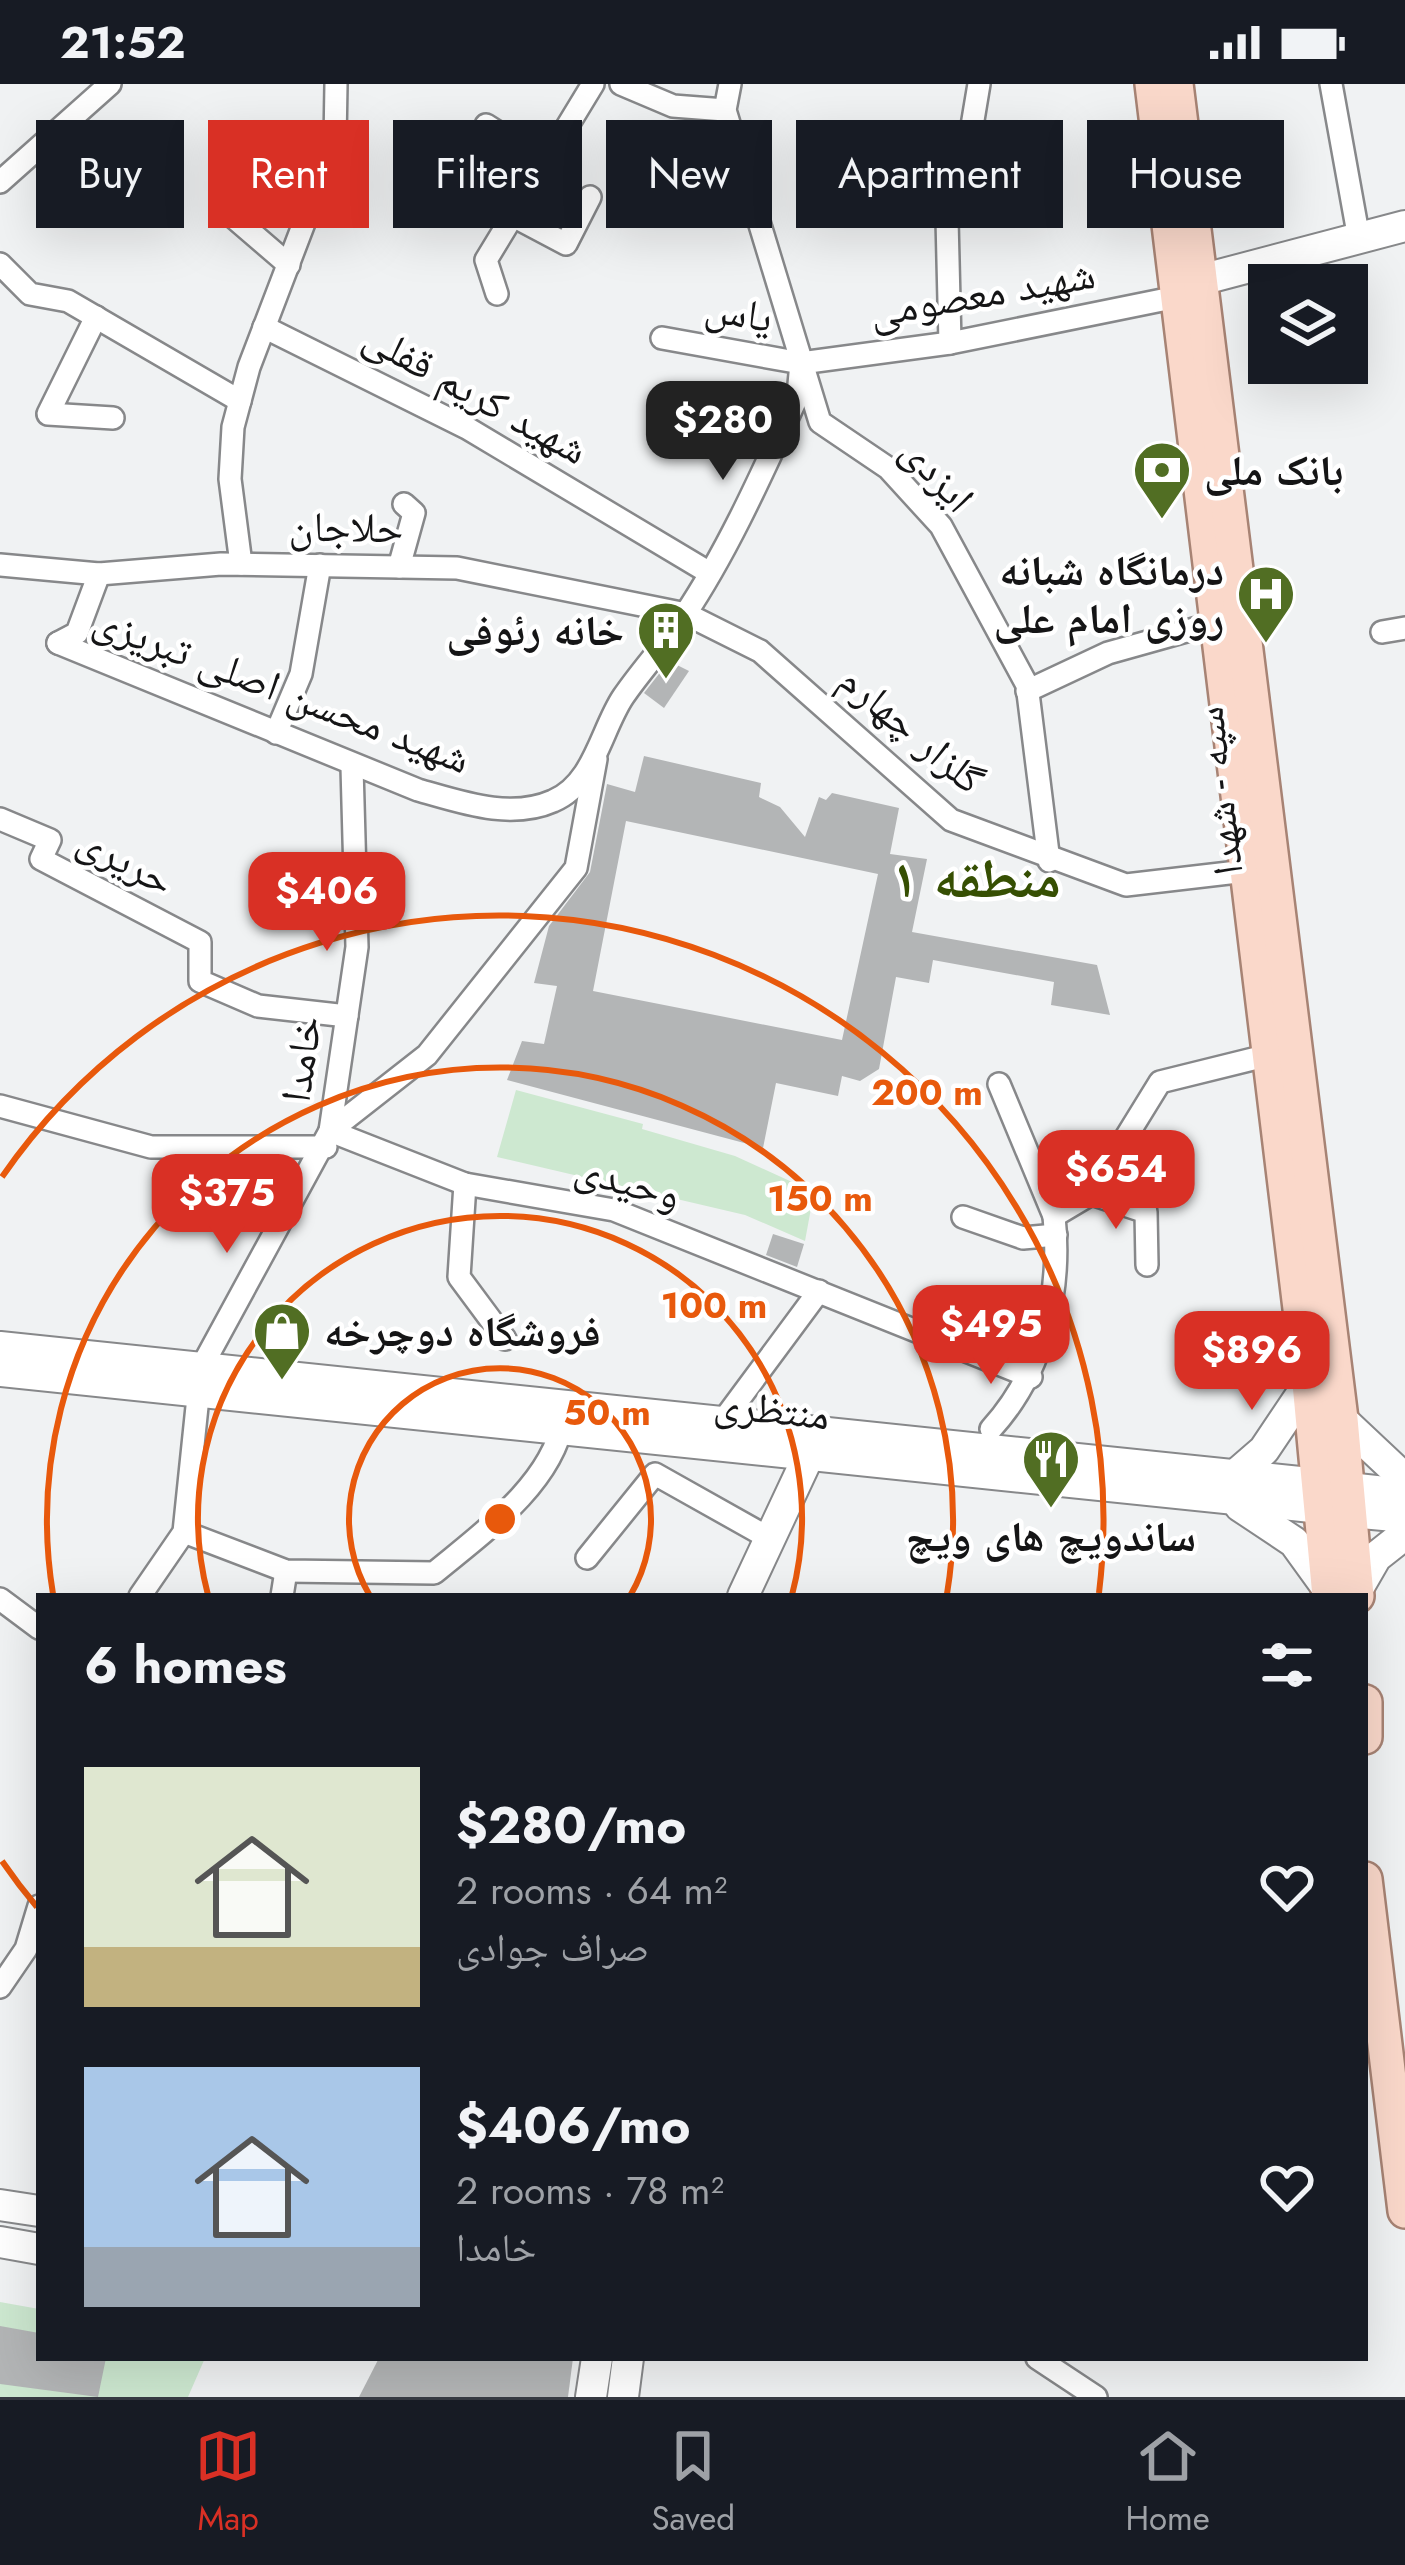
<!DOCTYPE html>
<html lang="en">
<head>
<meta charset="utf-8">
<style>
  :root { --surface:#171b24; --page:#20242c; --text:#f1f3f6; --muted:#9ea1a6; --line:#363941; --accent:#d93025 }
  body { margin:0; font-family:Jost,"Noto Naskh Arabic",sans-serif; background:var(--page); color:var(--text); height:100vh; display:flex; flex-direction:column; font-size:45px; white-space:nowrap }
  * { box-sizing:border-box; margin:0 }
  p { font-size:39px; color:var(--muted) }
  .icon { flex:none; width:66px; height:66px; fill:none; stroke:currentColor; stroke-width:2; stroke-linecap:round; stroke-linejoin:round }
  .map { position:relative; flex:1; overflow:hidden }
  .sheet { position:absolute; left:36px; top:1509px; width:1332px; height:768px; display:flex; flex-direction:column; background:var(--surface); border-radius:0px; box-shadow:0 12px 48px #0002 }
  .sheet>* { flex:none }
  .top-card { position:absolute; left:36px; top:36px; width:1335px; height:108px; display:flex; gap:24px }
  .fabs { position:absolute; left:1248px; top:180px; display:grid; gap:24px }
  .fabs a { display:grid; place-items:center; width:120px; height:120px; border-radius:0px; background:var(--surface); box-shadow:0 12px 48px #0002; font-size:60px }
  .price { position:absolute; translate:-50% -102px; padding:0 27px; border-radius:24px; background:var(--accent); color:#fff; font-size:39px; line-height:78px; filter:drop-shadow(0 3px 6px #0008) }
  .price::after { content:''; position:absolute; left:50%; top:72px; width:36px; height:27px; margin-left:-18px; background:inherit; clip-path:polygon(0 0,100% 0,50% 100%) }
  .price.current { background:#222; color:#fff }
  ul { padding:0; list-style:none }
  li { display:flex; align-items:center; gap:36px; height:300px; padding:0 48px }
  li span { display:grid; place-items:center; flex:none; width:336px; height:240px; border-radius:0px; color:#555 }
  li>.icon { margin-inline-start:auto }
  span .icon { width:144px; height:144px; fill:#fffc; stroke-width:1 }
  li b { font-size:51px }
  h2 { display:flex; justify-content:space-between; align-items:center; height:144px; padding:0 48px; font-size:51px }
  .pill { padding:0 42px; border-radius:0px; background:var(--surface); box-shadow:0 12px 48px #0002; font-size:42px; line-height:108px }
  .pill.current { background:var(--accent); color:#fff }
  .status { display:flex; justify-content:space-between; align-items:center; height:84px; padding:0 60px; background:var(--surface); direction:ltr }
  .status svg { height:33px; fill:currentColor }
  .menu { display:flex; justify-content:space-around; align-items:center; height:168px; border-top:3px solid var(--line); background:var(--surface); font-size:33px; color:var(--muted) }
  .menu a { display:grid; justify-items:center; gap:6px }
  .menu .current { color:var(--accent) }
  .map>svg:first-child { display:block }
  .green { fill:#cde8d0 }
  .building { fill:#b3b5b6; fill-rule:evenodd }
  .lines { fill:none; stroke-linecap:round; stroke-linejoin:round }
  .street-casing { stroke:#87888a; stroke-width:26 }
  .secondary-casing { stroke:#87888a; stroke-width:34 }
  .primary-casing { stroke:#a78374; stroke-width:38 }
  .street { stroke:#fff; stroke-width:21 }
  .secondary { stroke:#fff; stroke-width:30 }
  .primary { stroke:#fad8ca; stroke-width:33 }
  .ring { fill:none; stroke:#e8590c; stroke-width:6 }
  .labels { text-anchor:middle; dominant-baseline:central; stroke-width:9; stroke-linejoin:round; paint-order:stroke }
  .street-label { font-size:42px; fill:#151516; stroke:#fff }
  .poi-label { font-size:42px; font-weight:bold; fill:#151516; stroke:#fff; text-anchor:start }
  .district-label { font-size:54px; font-weight:bold; fill:#364f03; stroke:#fff }
  .centre { fill:#e8590c; stroke:#fff; stroke-width:6 }
  .ring-label { font-size:36px; text-anchor:middle; font-weight:bold; fill:#e8590c; stroke:#fff; stroke-width:9; stroke-linejoin:round; paint-order:stroke }
</style>
</head>
<body>
<div class="status"><b>21:52</b><svg viewBox="0 0 49 12"><path d="M0 12V9h3v3zM5 12V6h3v6zM10 12V3h3v9zM15 12V0h3v12zM26 1h20v11H26zM47 4h2v5h-2z"/></svg></div>
<div class="map">
<svg width="1405" height="2313" viewBox="0 0 1405 2313">
  <rect width="100%" height="100%" fill="#f0f2f3"/>
  <g class="green">
    <polygon points="516,1006 643,1040 642,1045 735,1072 814,1108 805,1157 745,1131 497,1073"/>
    <polygon points="0,2218 39,2225 39,2274 205,2274 188,2313 0,2313"/>
  </g>
  <g class="building">
    <polygon points="669,577 689,587 664,624 644,609"/>
    <path d="M644,672l117,27 -2,14 21,10 25,30 14,-40 7,3 6,-7 67,15 -9,46 37,5 -15,73 185,33 13,50 -59,-10 3,-23 -121,-22 -4,23 -33,-6 -17,92 -19,12 -18,-5 -4,20 -62,-13 -13,65 -256,-68 15,-39 22,3 13,-58 -23,-3 15,-57 41,-54 17,-88 28,8zM626,737l252,53 -36,166 -249,-49z"/>
    <polygon points="773,1150 804,1160 797,1183 766,1171"/>
    <polygon points="0,2242 39,2249 39,2274 106,2274 98,2313 0,2300"/>
    <polygon points="379,2274 573,2274 568,2313 359,2313"/>
  </g>
  <g class="lines">
    <g class="street-casing">
      <g id="street">
        <polyline points="621,0 673,22 725,26"/>
        <polyline points="730,0 725,26 820,338 888,384 941,442 1027,601 1049,777"/>
        <polyline points="1331,0 1359,155"/>
        <polyline points="486,41 545,78"/>
        <polyline points="0,98 110,0"/>
        <polyline points="225,126 289,181"/>
        <polyline points="513,132 566,160 590,113"/>
        <polyline points="0,180 30,210 68,217 240,317"/>
        <polyline points="497,210 486,176 593,0"/>
        <polyline points="96,233 48,330 113,334"/>
        <polyline points="264,243 467,344 708,488"/>
        <polyline points="662,254 801,279 950,259 1177,213"/>
        <polyline points="950,259 947,135 963,96 979,0"/>
        <polyline points="241,480 230,395 233,343 249,283 335,58 336,0"/>
        <polyline points="0,481 99,490 221,480 457,484 686,530 760,567 951,736 1126,801 1246,787"/>
        <polyline points="399,483 414,429 404,420"/>
        <polyline points="1382,548 1405,544"/>
        <path d="M58,559l360,147c43,12 92,30 135,11 41,-17 48,-71 70,-104 19,-28 43,-53 61,-81 45,-67 80,-147 114,-221l3,-32"/>
        <polyline points="58,559 77,549 99,490"/>
        <polyline points="1027,607 1108,569 1215,539"/>
        <polyline points="276,649 301,590 320,481"/>
        <polyline points="0,735 50,756 41,775 200,858 200,897 258,922 347,932"/>
        <polyline points="999,1000 1054,1132"/>
        <polyline points="0,1022 151,1063 326,1063"/>
        <polyline points="330,1047 465,1100 614,1126 1031,1293"/>
        <polyline points="330,1047 427,971 576,784 596,675"/>
        <polyline points="465,1100 459,1193 505,1255"/>
        <polyline points="1091,1110 1146,1128 1147,1181"/>
        <polyline points="963,1133 1023,1154 1056,1151"/>
        <polyline points="722,1338 819,1207"/>
        <path d="M991,1345c52,-57 71,-136 63,-213l37,-22 69,-112 109,-27"/>
        <path d="M184,1448l102,39 148,2c47,-39 117,-88 129,-152"/>
        <polyline points="587,1474 655,1390 769,1454"/>
        <polyline points="140,1512 184,1448 201,1284 330,1047 357,863 352,683"/>
        <polyline points="282,1512 286,1487"/>
        <polyline points="0,1515 39,1544"/>
        <polyline points="0,1903 26,1865 39,1822"/>
        <polyline points="1037,2274 1096,2313"/>
      </g>
    </g>
    <g class="secondary-casing">
      <g id="secondary">
        <polyline points="1204,195 1405,142"/>
        <polyline points="0,1263 1319,1400"/>
        <polyline points="0,1287 1321,1424"/>
        <polyline points="1341,1335 1405,1395"/>
        <polyline points="1234,1392 1264,1366 1309,1299"/>
        <polyline points="1348,1404 1405,1410"/>
        <polyline points="1240,1422 1294,1458 1328,1505"/>
        <polyline points="1351,1428 1405,1433"/>
        <polyline points="1357,1506 1376,1473 1405,1450"/>
        <polyline points="743,1512 809,1371"/>
        <polyline points="0,2121 39,2127"/>
        <polyline points="0,2158 39,2165"/>
        <polyline points="591,2313 597,2274"/>
        <polyline points="623,2313 628,2274"/>
      </g>
    </g>
    <g class="primary-casing">
      <g id="primary">
        <polyline points="1152,0 1309,1299 1329,1512"/>
        <polyline points="1176,0 1341,1335 1357,1512"/>
        <polyline points="1365,1618 1365,1653"/>
        <polyline points="1365,1795 1405,2127"/>
      </g>
    </g>
    <use href="#street" class="street"/>
    <use href="#secondary" class="secondary"/>
    <use href="#primary" class="primary"/>
  </g>
  <g class="ring">
    <path d="M370 1512A151 151 0 1 1 630 1512"/>
    <path d="M208 1511A302 302 0 1 1 792 1511"/>
    <path d="M53 1510A453 453 0 1 1 947 1510"/>
    <path d="M37 1823A604 604 0 0 1 2 1777M2 1093A604 604 0 0 1 1099 1509"/>
  </g>
  <defs>
    <g id="bank-pin" transform="scale(3)"><path d="M0 17L-7.5 6A9.5 9.5 0 1 1 7.5 6Z" fill="#516e23" stroke="#fff"/><path d="M-6-4H6V4H-6ZM0-2.3a2.3 2.3 0 1 0 0 4.6a2.3 2.3 0 1 0 0-4.6Z" fill="#fff"/></g>
    <g id="hospital-pin" transform="scale(3)"><path d="M0 17L-7.5 6A9.5 9.5 0 1 1 7.5 6Z" fill="#516e23" stroke="#fff"/><path d="M-5-5h3v3.5h4V-5h3V5h-3V1.5h-4V5h-3Z" fill="#fff"/></g>
    <g id="building-pin" transform="scale(3)"><path d="M0 17L-7.5 6A9.5 9.5 0 1 1 7.5 6Z" fill="#516e23" stroke="#fff"/><path d="M-4-6H4V6H1V3H-1V6H-4ZM-2.5-4.3h1.7v1.8h-1.7ZM.8-4.3h1.7v1.8H.8ZM-2.5-1h1.7V.8h-1.7ZM.8-1h1.7V.8H.8Z" fill="#fff"/></g>
    <g id="shop-pin" transform="scale(3)"><path d="M0 17L-7.5 6A9.5 9.5 0 1 1 7.5 6Z" fill="#516e23" stroke="#fff"/><path d="M-5-2.5h2.3a2.7 3.5 0 0 1 5.4 0H5L5.5 6h-11ZM-1.5-2.5h3a1.5 2.3 0 0 0-3 0Z" fill="#fff"/></g>
    <g id="restaurant-pin" transform="scale(3)"><path d="M0 17L-7.5 6A9.5 9.5 0 1 1 7.5 6Z" fill="#516e23" stroke="#fff"/><path d="M-5-6h1v4h1v-4h1v4h1v-4h1v5L-1.5 .5V6h-2V.5L-5-1ZM5-6V6H3V1.5H1.5Q1.5-4 5-6Z" fill="#fff"/></g>
  </defs>
  <g fill-rule="evenodd">
    <use href="#bank-pin" x="1162" y="386"/>
    <use href="#hospital-pin" x="1266" y="510"/>
    <use href="#building-pin" x="666" y="546"/>
    <use href="#shop-pin" x="282" y="1247"/>
    <use href="#restaurant-pin" x="1051" y="1375"/>
  </g>
  <g class="labels">
    <g class="street-label">
      <text transform="translate(982 209) rotate(-10)">شهید معصومی</text>
      <text transform="translate(739 228) rotate(10)">یاس</text>
      <text transform="translate(476 309) rotate(29)">شهید کریم قفلی</text>
      <text transform="translate(938 390) rotate(48)">ایزدی</text>
      <text transform="translate(346 443) rotate(1)">حلاجان</text>
      <text transform="translate(282 605) rotate(21)">شهید محسن اصلی تبریزی</text>
      <text transform="translate(912 645) rotate(40)">گلزار چهارم</text>
      <text transform="translate(1218 707) rotate(-97)">سپه - شهدا</text>
      <text transform="translate(126 776) rotate(28)">حریری</text>
      <text transform="translate(301 975) rotate(-82)">خامدا</text>
      <text transform="translate(628 1097) rotate(16)">وحیدی</text>
      <text transform="translate(772 1325) rotate(6)">منتظری</text>
    </g>
    <g class="poi-label">
      <text x="1204" y="386">بانک ملی</text>
      <text x="1224" y="486" text-anchor="end">درمانگاه شبانه<tspan x="1224" dy="48">روزی امام علی</tspan></text>
      <text x="624" y="546" text-anchor="end">خانه رئوفی</text>
      <text x="324" y="1247">فروشگاه دوچرخه</text>
      <text x="1051" y="1452" text-anchor="middle">ساندویچ های ویچ</text>
    </g>
    <g class="district-label">
      <text x="976" y="794">منطقه ۱</text>
    </g>
  </g>
  <circle cx="500" cy="1435" r="18" class="centre"/>
  <g class="ring-label">
    <text x="927" y="1021">200 m</text>
    <text x="820" y="1127">150 m</text>
    <text x="714" y="1234">100 m</text>
    <text x="607" y="1341">50 m</text>
  </g>
</svg>
<div class="fabs">
<a><svg class="icon" aria-label="layers" viewBox="0 0 24 24"><path d="M12 4l9 5-9 5-9-5zM3 14l9 5 9-5"/></svg></a>
</div>
<b class="price current" style="left:723px;top:399px">$280</b>
<b class="price" style="left:327px;top:870px">$406</b>
<b class="price" style="left:1116px;top:1148px">$654</b>
<b class="price" style="left:227px;top:1172px">$375</b>
<b class="price" style="left:991px;top:1303px">$495</b>
<b class="price" style="left:1252px;top:1329px">$896</b>
<div class="top-card">
<a class="pill">Buy</a>
<a class="pill current">Rent</a>
<a class="pill">Filters</a>
<a class="pill">New</a>
<a class="pill">Apartment</a>
<a class="pill">House</a>
</div>
<section class="sheet">
<h2>6 homes<svg class="icon" aria-label="filters" viewBox="0 0 24 24"><path d="M4 7h16M4 17h16"/><circle cx="9" cy="7" r="2"/><circle cx="15" cy="17" r="2"/></svg></h2>
<ul>
<li><span style="background:linear-gradient(#dfe7d0 75%,#c2b280 0)"><svg class="icon" aria-label="home" viewBox="0 0 24 24"><path d="M3 11l9-7 9 7M6 9v11h12V9"/></svg></span><div><b>$280/mo</b><p>2 rooms · 64 m²</p><p>صراف جوادی</p></div><svg class="icon" aria-label="heart" viewBox="0 0 24 24"><path d="M12 20l-8-8c-3-5 5-10 8-4 3-6 11-1 8 4z"/></svg></li>
<li><span style="background:linear-gradient(#a9c7e8 75%,#9aa5b1 0)"><svg class="icon" aria-label="home" viewBox="0 0 24 24"><path d="M3 11l9-7 9 7M6 9v11h12V9"/></svg></span><div><b>$406/mo</b><p>2 rooms · 78 m²</p><p>خامدا</p></div><svg class="icon" aria-label="heart" viewBox="0 0 24 24"><path d="M12 20l-8-8c-3-5 5-10 8-4 3-6 11-1 8 4z"/></svg></li>
</ul>
</section>
</div>
<nav class="menu">
<a class="current"><svg class="icon" aria-label="map" viewBox="0 0 24 24"><path d="M3 6l6-2 6 2 6-2v14l-6 2-6-2-6 2zM9 4v14M15 6v14"/></svg>Map</a>
<a><svg class="icon" aria-label="saved" viewBox="0 0 24 24"><path d="M7 4h10v16l-5-4-5 4z"/></svg>Saved</a>
<a><svg class="icon" aria-label="home" viewBox="0 0 24 24"><path d="M3 11l9-7 9 7M6 9v11h12V9"/></svg>Home</a>
</nav>
</body>
</html>
